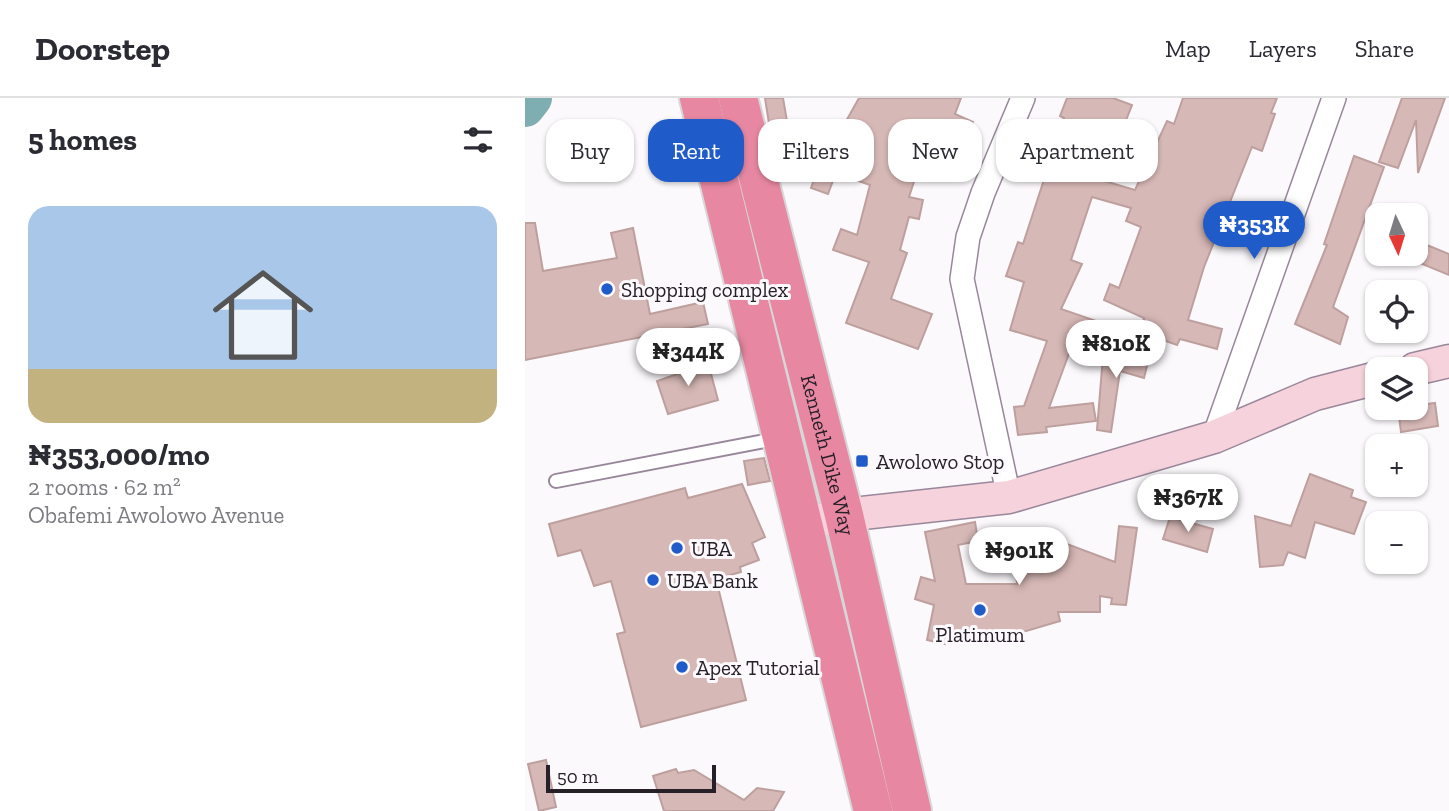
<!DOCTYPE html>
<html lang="en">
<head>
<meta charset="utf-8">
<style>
  :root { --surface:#fff; --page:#f7f7f7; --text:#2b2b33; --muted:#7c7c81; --line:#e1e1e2; --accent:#205cc9 }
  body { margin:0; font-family:"Zilla Slab",serif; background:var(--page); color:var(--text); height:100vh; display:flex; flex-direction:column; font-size:26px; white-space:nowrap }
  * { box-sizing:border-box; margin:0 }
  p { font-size:23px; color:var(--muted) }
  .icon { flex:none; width:38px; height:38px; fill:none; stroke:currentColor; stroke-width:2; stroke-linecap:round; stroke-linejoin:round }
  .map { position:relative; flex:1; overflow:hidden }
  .drawer { display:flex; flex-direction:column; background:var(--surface); width:525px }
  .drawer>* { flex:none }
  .top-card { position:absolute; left:21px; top:21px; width:665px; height:63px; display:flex; gap:14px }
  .needle { width:46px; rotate:176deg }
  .fabs { position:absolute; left:840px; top:105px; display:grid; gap:14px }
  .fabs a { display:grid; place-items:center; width:63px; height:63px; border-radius:14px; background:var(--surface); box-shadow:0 2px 5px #0004; font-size:35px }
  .scale { position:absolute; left:21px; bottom:18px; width:170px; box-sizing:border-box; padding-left:7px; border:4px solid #272028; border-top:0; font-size:19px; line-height:24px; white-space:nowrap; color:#272028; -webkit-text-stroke:5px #fcf9fd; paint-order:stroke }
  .price { position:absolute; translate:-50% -60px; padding:0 16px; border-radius:24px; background:#fff; color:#222; font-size:23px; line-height:46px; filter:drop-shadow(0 2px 4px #0008) }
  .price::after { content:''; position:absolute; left:50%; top:42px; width:21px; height:16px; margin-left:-10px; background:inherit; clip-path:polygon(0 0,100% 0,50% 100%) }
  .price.on { background:var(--accent); color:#fff }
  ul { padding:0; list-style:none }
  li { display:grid; align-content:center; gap:14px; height:371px; padding:0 28px }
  li span { display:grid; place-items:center; height:217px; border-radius:21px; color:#555 }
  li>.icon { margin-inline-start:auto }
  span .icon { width:126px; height:126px; fill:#fffc; stroke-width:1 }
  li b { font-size:30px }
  h2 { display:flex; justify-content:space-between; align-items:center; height:84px; padding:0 28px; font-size:30px }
  .chip { padding:0 24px; border-radius:21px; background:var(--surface); box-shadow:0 2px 5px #0004; font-size:24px; line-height:63px }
  .chip.on { background:var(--accent); color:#fff }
  header { display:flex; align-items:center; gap:42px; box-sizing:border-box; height:98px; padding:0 35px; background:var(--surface); border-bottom:2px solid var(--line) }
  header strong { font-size:33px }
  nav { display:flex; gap:38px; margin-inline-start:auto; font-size:24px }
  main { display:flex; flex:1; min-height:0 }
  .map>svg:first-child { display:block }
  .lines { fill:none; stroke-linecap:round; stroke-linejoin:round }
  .river { stroke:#7eaeb1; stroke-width:40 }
  .building { fill:#d6b8b6; stroke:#bda09e; stroke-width:2 }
  .service-casing { stroke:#98879a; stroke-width:16 }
  .minor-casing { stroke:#98879a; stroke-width:26 }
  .secondary-casing { stroke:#98879a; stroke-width:35 }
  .trunk-casing { stroke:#d8d7d8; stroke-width:42 }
  .service { stroke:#fff; stroke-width:12 }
  .minor { stroke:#fff; stroke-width:23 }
  .secondary { stroke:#f6d2dc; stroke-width:32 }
  .trunk { stroke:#e887a2; stroke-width:38 }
  .poi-dot { fill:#205cc9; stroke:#fcf9fd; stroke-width:2.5 }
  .labels { text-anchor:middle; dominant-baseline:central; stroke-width:6; stroke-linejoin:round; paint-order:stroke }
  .poi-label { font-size:21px; fill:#272028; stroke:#fcf9fd; text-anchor:start }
  .street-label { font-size:21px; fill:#272028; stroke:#fcf9fd }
</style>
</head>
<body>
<header>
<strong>Doorstep</strong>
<nav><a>Map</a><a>Layers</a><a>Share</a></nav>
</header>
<main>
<section class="drawer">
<h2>5 homes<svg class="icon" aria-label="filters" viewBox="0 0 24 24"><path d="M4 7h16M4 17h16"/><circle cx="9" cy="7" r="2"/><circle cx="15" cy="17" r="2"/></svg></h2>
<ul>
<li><span style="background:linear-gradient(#a9c7e8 75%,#c2b280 0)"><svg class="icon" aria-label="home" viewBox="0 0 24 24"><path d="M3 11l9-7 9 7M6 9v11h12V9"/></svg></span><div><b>₦353,000/mo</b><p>2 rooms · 62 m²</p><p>Obafemi Awolowo Avenue</p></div></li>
</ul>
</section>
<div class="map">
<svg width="924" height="713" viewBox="0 0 924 713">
  <rect width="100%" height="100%" fill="#fcf9fd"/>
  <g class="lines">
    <polyline class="river" points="0,9 7,0"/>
  </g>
  <g class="building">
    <polygon points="240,0 258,0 263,29 245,32"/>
    <polygon points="334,0 436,0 430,16 448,24 436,54 403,41 384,99 398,102 394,121 384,119 375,152 382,155 366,201 407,216 393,251 321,225 344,164 308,152 316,131 332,137 345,87 299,71 315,24 320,25"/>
    <polygon points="542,0 588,0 607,7 594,40 591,39 576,82 610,92 642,23 649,26 658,0 752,0 746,15 750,16 737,53 727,49 679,169 663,222 697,231 692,251 655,241 652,247 616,234 619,220 579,202 585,186 594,190 616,129 601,123 606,110 567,99 546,162 557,166 536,211 580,226 568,258 546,250 524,310 568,305 571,323 521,329 522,334 493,337 489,309 499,308 522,243 485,232 499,184 481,178 493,144 498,146 539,20 535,18"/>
    <polygon points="877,0 920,0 893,75 891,22 873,70 854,64"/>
    <polygon points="829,58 859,69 808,209 823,219 815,246 770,226 802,147 799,146"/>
    <polygon points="292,73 309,80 303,96 286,90"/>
    <polygon points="0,125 10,125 18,173 92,160 86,135 108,130 125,216 178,204 183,226 0,262"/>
    <polygon points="897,145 924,156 924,177 890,163"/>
    <polygon points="579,246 624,260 619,280 595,273 586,334 572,332"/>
    <polygon points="182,261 193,302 143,316 132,283 155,275 154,269"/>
    <polygon points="910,305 913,328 876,334 873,310"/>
    <polygon points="239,360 245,383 223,387 219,363"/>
    <polygon points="785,376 828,392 826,399 841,404 829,436 790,424 780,460 763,454 758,467 735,469 730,418 766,428"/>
    <polygon points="217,386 240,439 227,445 234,462 215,469 216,474 191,481 221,602 116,629 92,536 100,534 86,483 69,488 56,452 33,458 24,426 160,390 163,400"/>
    <polygon points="645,419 688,431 682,454 638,441"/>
    <polygon points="450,424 453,443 433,447 441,486 492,486 491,474 533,470 542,446 590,464 594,428 612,430 601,507 586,506 587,500 575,498 575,514 533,514 535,523 491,536 490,533 422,534 420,546 402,542 409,507 390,501 396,479 410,483 400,434"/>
    <polygon points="21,662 31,709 14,713 3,666"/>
    <polygon points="151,671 153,675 169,672 219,702 232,690 259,694 248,713 139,713 128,678"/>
  </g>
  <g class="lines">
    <g class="service-casing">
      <polyline id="service" points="31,383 255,340"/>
    </g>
    <g class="minor-casing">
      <g id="minor">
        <polyline points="689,339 809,0"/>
        <polyline points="484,399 437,181 443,139 458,95 498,0"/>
      </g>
    </g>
    <g class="secondary-casing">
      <g id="secondary">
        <polyline points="890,271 924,263"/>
        <polyline points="280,425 319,417 484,399 689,339 790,296 852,280"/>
      </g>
    </g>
    <g class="trunk-casing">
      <g id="trunk">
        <polyline points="174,0 348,713"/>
        <path id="s1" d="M213,0l106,417 68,296"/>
      </g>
    </g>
    <use href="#service" class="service"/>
    <use href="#minor" class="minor"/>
    <use href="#secondary" class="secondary"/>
    <use href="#trunk" class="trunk"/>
  </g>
  <g class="poi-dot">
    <circle cx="82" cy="191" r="7"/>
    <rect x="330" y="356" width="14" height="14" rx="3.5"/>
    <circle cx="152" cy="450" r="7"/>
    <circle cx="128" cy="482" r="7"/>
    <circle cx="455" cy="512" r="7"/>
    <circle cx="157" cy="569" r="7"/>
  </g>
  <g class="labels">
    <g class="poi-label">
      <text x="96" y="191">Shopping complex</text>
      <text x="351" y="363">Awolowo Stop</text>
      <text x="166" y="450">UBA</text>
      <text x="142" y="482">UBA Bank</text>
      <text x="455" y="536" text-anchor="middle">Platimum</text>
      <text x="171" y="569">Apex Tutorial</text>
    </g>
    <g class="street-label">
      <text stroke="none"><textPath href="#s1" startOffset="368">Kenneth Dike Way</textPath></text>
    </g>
  </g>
</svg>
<div class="fabs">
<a><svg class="needle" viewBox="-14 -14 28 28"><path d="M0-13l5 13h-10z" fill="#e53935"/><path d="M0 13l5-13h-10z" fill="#7c7c81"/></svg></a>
<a><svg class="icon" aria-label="locate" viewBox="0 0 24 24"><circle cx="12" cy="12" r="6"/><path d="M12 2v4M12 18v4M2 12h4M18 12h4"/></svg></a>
<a><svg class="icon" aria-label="layers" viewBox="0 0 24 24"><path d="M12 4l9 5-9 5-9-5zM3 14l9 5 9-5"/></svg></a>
<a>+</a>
<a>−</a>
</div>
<div class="scale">50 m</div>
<b class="price on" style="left:729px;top:163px">₦353K</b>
<b class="price" style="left:591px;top:282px">₦810K</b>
<b class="price" style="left:163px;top:290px">₦344K</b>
<b class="price" style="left:663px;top:436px">₦367K</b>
<b class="price" style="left:494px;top:489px">₦901K</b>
<div class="top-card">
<a class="chip">Buy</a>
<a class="chip on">Rent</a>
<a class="chip">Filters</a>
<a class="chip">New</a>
<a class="chip">Apartment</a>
</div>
</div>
</main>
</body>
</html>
